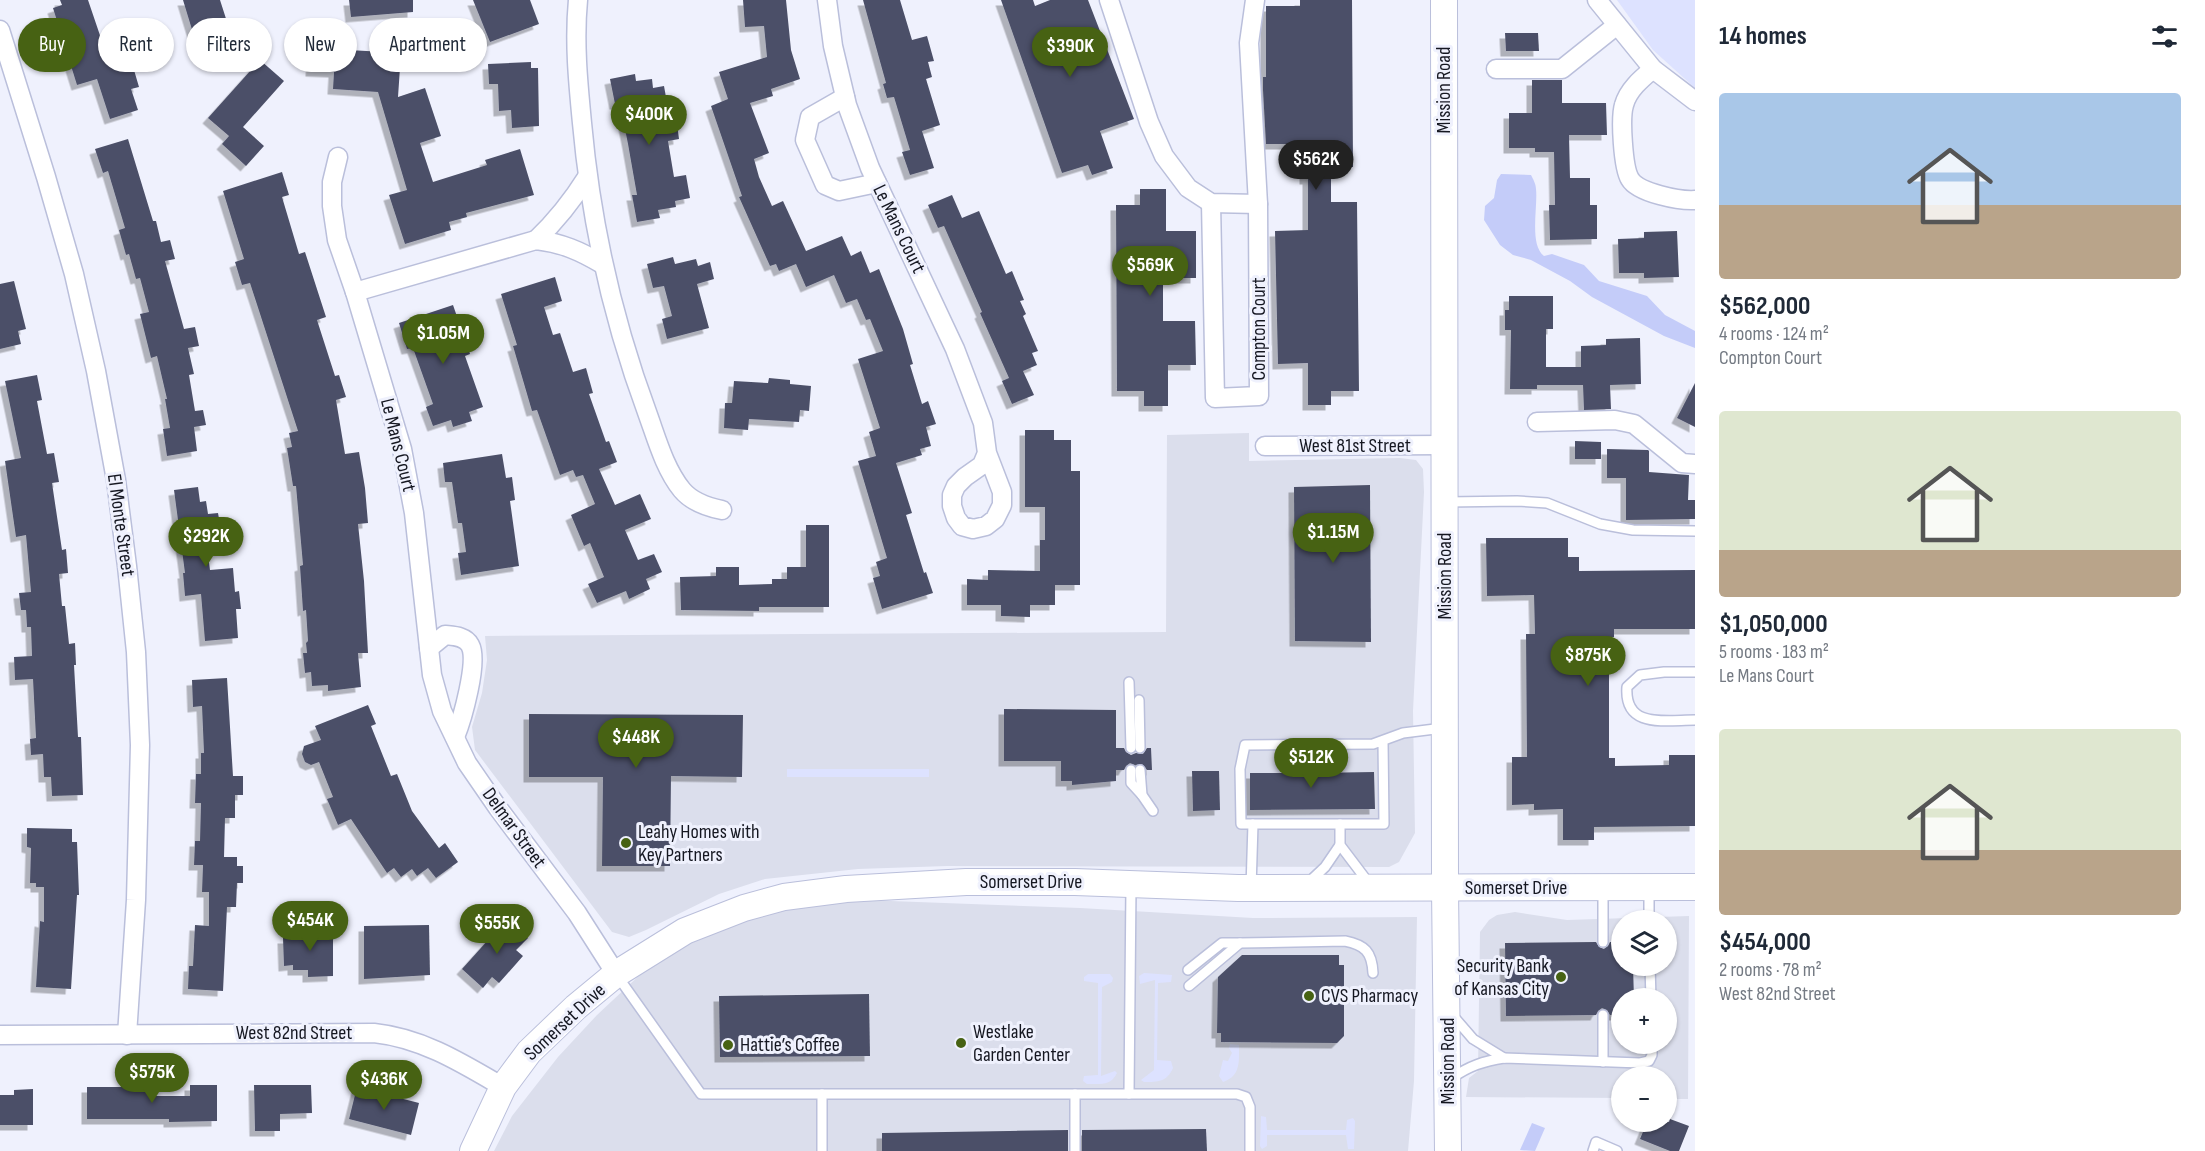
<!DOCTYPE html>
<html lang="en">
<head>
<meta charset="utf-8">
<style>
  :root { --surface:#fff; --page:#f6f6f7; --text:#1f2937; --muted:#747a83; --accent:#476213 }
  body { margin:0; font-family:"Sofia Sans Condensed",sans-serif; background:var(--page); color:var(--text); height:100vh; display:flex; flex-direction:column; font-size:22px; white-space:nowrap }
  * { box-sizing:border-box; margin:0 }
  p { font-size:20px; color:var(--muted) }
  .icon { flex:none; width:33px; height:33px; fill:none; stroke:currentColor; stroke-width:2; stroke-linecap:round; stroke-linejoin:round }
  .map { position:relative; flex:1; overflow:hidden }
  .side { display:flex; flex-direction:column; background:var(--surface); width:510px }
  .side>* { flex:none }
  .hud { position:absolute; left:18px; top:18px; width:570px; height:54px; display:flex; gap:12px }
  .fabs { position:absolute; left:1611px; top:910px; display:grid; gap:12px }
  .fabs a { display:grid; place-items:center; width:66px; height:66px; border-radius:50%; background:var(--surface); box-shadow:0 2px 4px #0004; font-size:30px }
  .price { position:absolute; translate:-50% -51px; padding:0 14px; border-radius:21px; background:var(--accent); color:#fff; font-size:20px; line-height:39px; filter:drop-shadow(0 2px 3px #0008) }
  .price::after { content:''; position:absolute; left:50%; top:36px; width:18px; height:14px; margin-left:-9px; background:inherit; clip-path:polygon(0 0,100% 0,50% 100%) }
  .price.current { background:#222; color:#fff }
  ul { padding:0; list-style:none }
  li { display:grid; align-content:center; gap:12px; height:318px; padding:0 24px }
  li span { display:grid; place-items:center; height:186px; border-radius:6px; color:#555 }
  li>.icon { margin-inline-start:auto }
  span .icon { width:108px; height:108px; fill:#fffc; stroke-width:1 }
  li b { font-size:26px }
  h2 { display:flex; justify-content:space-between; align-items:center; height:72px; padding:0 24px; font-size:26px }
  .tag { padding:0 21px; border-radius:27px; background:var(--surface); box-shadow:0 2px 4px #0004; font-size:21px; line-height:54px }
  .tag.current { background:var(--accent); color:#fff }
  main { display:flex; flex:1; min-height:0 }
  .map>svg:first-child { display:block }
  .built { fill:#dbdeec; fill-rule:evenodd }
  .green { fill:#dde2ff }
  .water { fill:#c4ccf9 }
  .building { fill:#4c5068; filter:url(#shadow) }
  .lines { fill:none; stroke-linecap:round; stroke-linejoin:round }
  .lane-casing { stroke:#babfdb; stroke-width:12 }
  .street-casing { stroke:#babfdb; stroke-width:21 }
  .secondary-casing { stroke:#babfdb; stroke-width:28 }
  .lane { stroke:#fff; stroke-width:9 }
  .street { stroke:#fff; stroke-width:18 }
  .secondary { stroke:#fff; stroke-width:26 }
  .poi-dot { fill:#476213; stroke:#eff1fd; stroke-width:2 }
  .labels { text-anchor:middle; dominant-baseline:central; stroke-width:6; stroke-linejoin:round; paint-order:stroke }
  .street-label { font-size:20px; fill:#151721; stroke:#eff1fd }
  .poi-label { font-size:20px; fill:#151721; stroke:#eff1fd; text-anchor:start }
</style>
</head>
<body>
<main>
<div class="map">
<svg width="1695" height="1151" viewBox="0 0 1695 1151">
  <defs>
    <filter id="shadow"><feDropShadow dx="-5.5" dy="5.5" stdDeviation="0" flood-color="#0004"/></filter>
  </defs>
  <rect width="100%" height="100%" fill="#eff1fd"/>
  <g class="built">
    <polygon points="1249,433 1249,461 1400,458 1416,460 1423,469 1424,492 1413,711 1415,833 1399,862 1389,867 947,866 858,869 765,879 719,894 646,930 629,937 612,932 475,750 472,727 482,693 487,660 485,636 1166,632 1167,435"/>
    <polygon points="864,900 1080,908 1253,918 1417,917 1414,1081 1408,1151 494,1151 512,1116 558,1057 597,1015 644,971 667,953 743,918 815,902"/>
    <path d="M1515,912l52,8 122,-4 -1,183h-21l-1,-22h-44l-1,21 -155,-1 3,-19 9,-7 2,-139 9,-12 8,-5zM1622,921h44v45h-44zM1622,999h44v45h-44z"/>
  </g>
  <g class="green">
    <polygon points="1617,0 1695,0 1695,88 1653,50"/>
    <rect x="787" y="769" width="142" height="8"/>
    <path d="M1144,973l28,2 -1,7 -13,1 -1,77 14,1 2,7c-6,14 -15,14 -29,14l-3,-2 13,-10 1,-90 -15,4 -1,-8z"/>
    <path d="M1088,974h22l3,4 -1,4 -10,5 -1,89 14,-5 2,2c-6,13 -17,11 -30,11l-4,-3 1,-5 14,-1v-92l-14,-2v-4z"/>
    <path d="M1230,1044l9,1c0,16 2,31 -16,37l-4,-6 4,-16 5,1 4,-8 -3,-5z"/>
    <polygon points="1261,1116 1266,1117 1267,1130 1346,1130 1347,1120 1353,1118 1355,1121 1354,1149 1348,1149 1346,1135 1267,1135 1267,1146 1262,1149 1260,1146"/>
  </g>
  <g class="water">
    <path d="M1501,174l30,1c2,4 5,9 5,14 2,18 -7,56 8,67l8,-2 32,11 15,16 48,15 18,19 30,16v17l-31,-12 -72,-39 -22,-16 -39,-21 -18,-5 -13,-10 -16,-25 1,-14 9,-8 3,-18z"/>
    <polygon points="1532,1123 1545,1128 1535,1151 1520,1150"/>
  </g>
  <g class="building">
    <polygon points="60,0 88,0 107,56 120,52 127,72 134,70 139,87 131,89 138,110 110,119 97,79 77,85 53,8 62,5"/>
    <polygon points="183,0 220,0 229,28 235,26 242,46 216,54 211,41 197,46"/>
    <polygon points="349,0 413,0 413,12 351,17"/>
    <polygon points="473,0 530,0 539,24 490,42"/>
    <polygon points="743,0 786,0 791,50 800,79 771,89 773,96 750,103 769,153 754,159 759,177 772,206 783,201 806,251 842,236 851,256 861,251 870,273 879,269 903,329 913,364 910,365 922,404 928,401 936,424 926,427 931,446 920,449 922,455 896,463 912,513 906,515 924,573 926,572 933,593 882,609 873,578 880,576 876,562 887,558 858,461 876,456 869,432 880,428 858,359 883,351 870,319 866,320 857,299 846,303 834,275 806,287 796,264 779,271 776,264 770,266 739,197 742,196 711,106 728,99 719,72 767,57 764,26 745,27"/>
    <polygon points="863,0 900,0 912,40 927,36 934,61 928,62 932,77 926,79 940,125 922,131 934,168 910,175 902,152 910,150 894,97 887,98 883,84 886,83"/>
    <polygon points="1001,0 1033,0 1035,6 1050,0 1088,0 1134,119 1100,131 1113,168 1092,175 1088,165 1062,173"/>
    <polygon points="1300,0 1352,0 1353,167 1331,167 1331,202 1357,202 1359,391 1331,391 1331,405 1308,405 1308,363 1278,364 1275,231 1308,230 1308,179 1305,179 1305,144 1266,144 1263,90 1263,77 1266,77 1266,6 1300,6"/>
    <polygon points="1505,33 1538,33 1539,51 1506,51"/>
    <polygon points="313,42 350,44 349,50 401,53 398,97 425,88 441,136 420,143 433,182 487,165 485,160 520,149 534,195 466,213 467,217 449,222 451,230 405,244 389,195 407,190 378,92 333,89 334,72 311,71"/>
    <polygon points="260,60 284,81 243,127 264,146 246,166 222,144 229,136 208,118"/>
    <polygon points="531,62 531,68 538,68 539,126 512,128 511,110 499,111 498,84 489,84 488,64"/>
    <polygon points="635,74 636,81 652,79 653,88 664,86 671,125 677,124 679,139 668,141 674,177 686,175 690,198 675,201 676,207 658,210 660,218 637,222 632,195 637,195 628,144 620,104 615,104 610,79"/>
    <polygon points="1532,80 1562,80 1562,103 1606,103 1607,135 1569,135 1570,178 1590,178 1590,205 1597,205 1597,239 1550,240 1549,205 1555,205 1554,152 1535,152 1535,148 1509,148 1509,113 1532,113"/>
    <polygon points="128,139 153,221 156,221 161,242 170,240 175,259 165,261 184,329 195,327 199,346 188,348 194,374 189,375 195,411 203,410 206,425 194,427 197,451 167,456 163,429 170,428 165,399 167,399 157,356 151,358 140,314 149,312 140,278 136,279 129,254 126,255 119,230 125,228 108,171 103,173 95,149"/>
    <polygon points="282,172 289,195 282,197 299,254 305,252 326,317 317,320 335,376 339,375 346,397 336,400 345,454 359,452 365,488 368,523 358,524 364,581 368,653 358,653 361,687 328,691 328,685 312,686 311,672 305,673 303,653 307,653 306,643 308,641 306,610 303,611 300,566 303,565 296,486 293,486 287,448 292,447 289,433 298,431 250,283 242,285 235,262 244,259 223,191"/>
    <polygon points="1140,189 1166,189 1166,231 1196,231 1196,278 1163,278 1163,321 1195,321 1196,365 1168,365 1168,406 1144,406 1144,391 1117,391 1116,205 1140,205"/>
    <polygon points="952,195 962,218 979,211 1006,274 1012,271 1024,300 1020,301 1026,314 1023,316 1038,351 1032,353 1037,365 1023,371 1034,395 1012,404 1002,381 1009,378 980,313 982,312 944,226 938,228 928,205"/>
    <polygon points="1677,231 1679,277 1644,278 1644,273 1619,273 1618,239 1644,238 1644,232"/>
    <polygon points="673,257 675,264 696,259 698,266 710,262 714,279 697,284 709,328 667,339 662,319 672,316 664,286 653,288 647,264"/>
    <polygon points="555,277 562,301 544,307 553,335 560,333 573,372 586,368 593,393 589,394 606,442 609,441 617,462 599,469 615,505 640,494 651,519 625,530 638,560 654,554 662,572 646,579 650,589 629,599 626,591 597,603 588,584 604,577 590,543 584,546 571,515 595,504 583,475 576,477 573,470 560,475 537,410 532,411 513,346 517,345 501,294"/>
    <polygon points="14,281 26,329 18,331 21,344 0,349 0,284"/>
    <polygon points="1509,296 1553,296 1553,329 1546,329 1546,367 1581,367 1581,346 1606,345 1606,339 1640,338 1641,384 1610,385 1611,409 1584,410 1583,385 1537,385 1537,389 1510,389 1511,330 1505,330 1505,310 1509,310"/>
    <polygon points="453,305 470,354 465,356 483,407 469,412 472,421 453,427 451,420 433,426 426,407 433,404 413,348 407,349 399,323"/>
    <polygon points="37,375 42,400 37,401 47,454 54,453 59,482 52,483 62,550 66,549 68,573 59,574 62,606 65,606 69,644 75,643 76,665 74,665 78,737 81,737 83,795 52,796 51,777 44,777 43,754 31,755 30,739 36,738 33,679 15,680 14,657 32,656 31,627 27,627 26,610 21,610 19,593 31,592 26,535 16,537 5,461 21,458 5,381"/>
    <polygon points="769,378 790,380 790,384 811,386 809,411 800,410 799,422 749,419 748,430 724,428 725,403 732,403 734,381 768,383"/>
    <polygon points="1695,383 1695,427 1677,418"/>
    <polygon points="1025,430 1054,430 1054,440 1071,440 1071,471 1080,471 1080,585 1055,585 1055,605 1030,605 1030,617 1001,616 1001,605 967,605 967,579 988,580 988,570 1040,571 1040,540 1045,540 1045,507 1025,507"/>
    <polygon points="1575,441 1601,442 1601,459 1575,459"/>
    <polygon points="1607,449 1648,450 1649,451 1649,472 1689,475 1688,500 1695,500 1695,519 1626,520 1626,478 1607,478"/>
    <polygon points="502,454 506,478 512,477 515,500 510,501 519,566 461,575 458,553 466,552 462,523 458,523 452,482 445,482 443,463"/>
    <polygon points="1370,485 1371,642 1295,641 1294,487"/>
    <polygon points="198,487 200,502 206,501 208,514 218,513 221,530 205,532 210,570 233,568 235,592 239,591 241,609 236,609 238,638 205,641 201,594 185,596 183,573 185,573 174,490"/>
    <polygon points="806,525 829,525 829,607 759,607 759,611 681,610 680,577 716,576 716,567 739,567 739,585 772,584 772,579 787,579 787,567 806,567"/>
    <polygon points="1486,538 1568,538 1568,557 1579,557 1579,571 1695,570 1695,629 1614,629 1614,637 1609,637 1609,758 1615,758 1615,766 1669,765 1669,755 1695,755 1695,826 1594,827 1594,840 1563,840 1563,809 1534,810 1534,804 1512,805 1512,757 1527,757 1526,634 1535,634 1534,595 1487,596"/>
    <polygon points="227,678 233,776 243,776 243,795 235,795 235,818 225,818 224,857 237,857 237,866 243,866 243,883 237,883 236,907 227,907 223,991 188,989 189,966 193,966 195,925 209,926 209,892 202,892 203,865 194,865 195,841 200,841 201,803 195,803 196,774 201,774 201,753 204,753 202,706 193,707 192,680"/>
    <polygon points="368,705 376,724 371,726 391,776 397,774 412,811 439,848 445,843 458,862 436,878 428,868 417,876 412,869 401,877 394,868 387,873 351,819 338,825 327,799 333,797 319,762 311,765 305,762 302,754 304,746 321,740 315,726"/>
    <polygon points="1004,709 1116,710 1116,748 1124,748 1126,752 1131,755 1136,753 1143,754 1147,748 1151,748 1152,770 1147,770 1142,764 1135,765 1130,763 1126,766 1124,770 1116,770 1116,781 1072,785 1072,781 1061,781 1061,761 1004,761"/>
    <polygon points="529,714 743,715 742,777 671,776 670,866 602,866 603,777 529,777"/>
    <polygon points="1314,755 1314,773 1374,772 1375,809 1250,810 1250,773 1288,773 1287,756"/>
    <polygon points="1192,771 1219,771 1220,810 1193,811"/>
    <polygon points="27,828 72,829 72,842 77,842 79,895 77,895 71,989 36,987 40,921 44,922 44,887 36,887 36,883 30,883 31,848 27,847"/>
    <polygon points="507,919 528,938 516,950 523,956 499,983 492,977 483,988 462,969"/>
    <polygon points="315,923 315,937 333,937 333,976 308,977 308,970 293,970 293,965 284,966 283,938 297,938 297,924"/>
    <polygon points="429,925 430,975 364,979 364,926"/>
    <polygon points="1596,942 1599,947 1604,949 1608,946 1610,942 1622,942 1622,966 1633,966 1634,999 1622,999 1622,1015 1610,1015 1607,1010 1602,1008 1598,1011 1596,1015 1506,1016 1505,943"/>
    <polygon points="1242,955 1339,955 1339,965 1344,965 1344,1036 1337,1043 1221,1042 1221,1033 1217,1033 1218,977"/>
    <polygon points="869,994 870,1056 720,1057 719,996"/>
    <polygon points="190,1085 217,1085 217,1121 169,1122 169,1119 87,1119 87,1087 151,1087 151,1096 190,1096"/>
    <polygon points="254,1085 311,1085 312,1113 280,1114 280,1131 255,1131"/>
    <polygon points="357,1087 419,1103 411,1135 349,1119"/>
    <polygon points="33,1089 33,1125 0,1125 0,1095 14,1095 14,1090"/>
    <polygon points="1670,1119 1689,1126 1679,1151 1670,1151 1640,1139 1647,1122 1669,1122"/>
    <polygon points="1206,1129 1207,1151 1082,1151 1082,1130"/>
    <polygon points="1068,1130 1068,1151 882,1151 882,1133"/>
  </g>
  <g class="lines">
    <g class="lane-casing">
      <g id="lane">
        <polyline points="1447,502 1517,501 1547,503 1600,524 1633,530 1695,531"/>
        <path d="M1695,672h-31l-24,3 -13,12c-3,42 38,33 68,33"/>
        <polyline points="1129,682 1131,748"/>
        <polyline points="1139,700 1140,748"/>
        <polyline points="1383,741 1384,824 1241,824 1240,769 1245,745 1373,744 1403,733 1443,728"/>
        <polyline points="1131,770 1131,783 1142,795"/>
        <polyline points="1140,770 1142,795 1153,811"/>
        <polyline points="1340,824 1340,845 1368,882"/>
        <polyline points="1309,882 1325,867 1340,845"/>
        <polyline points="1649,887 1649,921"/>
        <polyline points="1251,888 1253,824"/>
        <polyline points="1603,942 1603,888"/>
        <polyline points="1650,966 1651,999"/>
        <polyline points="1188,970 1222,943 1240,943"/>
        <polyline points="616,974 701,1094 1237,1094 1246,1097 1250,1107 1250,1151"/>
        <path d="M1189,986l51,-43 105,-2c20,4 27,11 28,32"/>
        <polyline points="1603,1015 1603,1062"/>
        <polyline points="1454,1017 1473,1039 1504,1058"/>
        <path d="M1452,1078c17,-12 32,-17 52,-20l136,5 9,-2 3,-6v-11"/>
        <polyline points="822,1094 822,1151"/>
        <polyline points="1075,1094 1075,1151"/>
        <polyline points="1129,1094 1131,886"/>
        <polyline points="1593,1151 1596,1142 1617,1151"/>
      </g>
    </g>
    <g class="street-casing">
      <g id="street">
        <path d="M578,0c-4,41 0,82 4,123 9,100 31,198 66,292 9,25 17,54 34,75 10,12 25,17 40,20"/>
        <polyline points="827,0 833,46 847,105 870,168 955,349 983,423 987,453 1002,492 1002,505 995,519 986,526 973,529 962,526 956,518 952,506 952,495 956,486 965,477 982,465 987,453"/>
        <polyline points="1109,0 1149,122 1164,156 1188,188 1211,203 1258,204"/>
        <polyline points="1597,0 1653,69 1695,101"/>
        <polyline points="0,30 46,177 74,274 96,371 116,480 127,566 136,652 140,745 136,900 127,1035"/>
        <polyline points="1496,69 1562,69 1617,25"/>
        <path d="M1653,69c-12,10 -25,21 -29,36 -4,13 -1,63 6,74 8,14 50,22 65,21"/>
        <polyline points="845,97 810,117 805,140 825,185 839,191 877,183"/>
        <polyline points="338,157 332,182 332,206 337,240 355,292 402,449 414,513 432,675 442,711 467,763 498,808 577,913 616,974"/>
        <polyline points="1211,203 1215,398 1259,396 1258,204 1249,43 1255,0"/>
        <path d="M536,240c21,-20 36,-39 51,-63"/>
        <path d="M355,292l181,-52c26,3 44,11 66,24"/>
        <polyline points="1537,422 1615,420 1634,424 1682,463 1695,464"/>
        <polyline points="1265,446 1445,445"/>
        <path d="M429,648l16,-13c9,1 20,1 25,10 9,16 -8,75 -15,92"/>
        <path d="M0,1035l374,-2c48,5 88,30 129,54"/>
      </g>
    </g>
    <g class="secondary-casing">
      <g id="secondary">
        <polyline points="1444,0 1445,888 1448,1151"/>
        <polyline points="473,1151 503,1087 529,1052 576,1007 616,974 685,931 744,908 784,897 846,889 966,882 1075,882 1238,888 1695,887"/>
      </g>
    </g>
    <use href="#lane" class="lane"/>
    <use href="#street" class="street"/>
    <use href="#secondary" class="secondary"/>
  </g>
  <g class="poi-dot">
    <circle cx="626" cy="843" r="6"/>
    <circle cx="1561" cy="977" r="6"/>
    <circle cx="1309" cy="996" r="6"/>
    <circle cx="961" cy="1043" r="6"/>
    <circle cx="728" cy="1045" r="6"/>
  </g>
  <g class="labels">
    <g class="street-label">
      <text transform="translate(1444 90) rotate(-90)">Mission Road</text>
      <text transform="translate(899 229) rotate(64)">Le Mans Court</text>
      <text transform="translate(1259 329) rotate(-90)">Compton Court</text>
      <text transform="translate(398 445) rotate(76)">Le Mans Court</text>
      <text x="1355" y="446">West 81st Street</text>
      <text transform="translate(121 525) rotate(82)">El Monte Street</text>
      <text transform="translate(1445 576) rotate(-90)">Mission Road</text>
      <text transform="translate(514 828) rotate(54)">Delmar Street</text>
      <text x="1031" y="882">Somerset Drive</text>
      <text x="1516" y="888">Somerset Drive</text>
      <text transform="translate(565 1022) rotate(-43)">Somerset Drive</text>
      <text x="294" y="1033">West 82nd Street</text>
      <text transform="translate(1448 1061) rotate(-90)">Mission Road</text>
    </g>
    <g class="poi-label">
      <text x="638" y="832">Leahy Homes with<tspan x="638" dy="23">Key Partners</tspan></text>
      <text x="1549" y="966" text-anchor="end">Security Bank<tspan x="1549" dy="23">of Kansas City</tspan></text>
      <text x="1321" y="996">CVS Pharmacy</text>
      <text x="973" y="1032">Westlake<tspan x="973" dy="23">Garden Center</tspan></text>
      <text x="740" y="1045">Hattie’s Coffee</text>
    </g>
  </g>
</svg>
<div class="fabs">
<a><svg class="icon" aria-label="layers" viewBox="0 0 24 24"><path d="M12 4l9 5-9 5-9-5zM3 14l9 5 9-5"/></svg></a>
<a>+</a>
<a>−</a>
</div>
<b class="price" style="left:1070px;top:78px">$390K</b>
<b class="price" style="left:649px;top:146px">$400K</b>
<b class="price current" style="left:1316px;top:191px">$562K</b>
<b class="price" style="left:1150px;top:297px">$569K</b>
<b class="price" style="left:443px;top:365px">$1.05M</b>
<b class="price" style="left:1333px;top:564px">$1.15M</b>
<b class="price" style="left:206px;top:568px">$292K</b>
<b class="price" style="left:1588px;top:687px">$875K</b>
<b class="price" style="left:636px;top:769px">$448K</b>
<b class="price" style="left:1311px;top:789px">$512K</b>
<b class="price" style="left:310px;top:952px">$454K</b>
<b class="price" style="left:497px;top:955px">$555K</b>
<b class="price" style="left:152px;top:1104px">$575K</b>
<b class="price" style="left:384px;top:1111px">$436K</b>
<div class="hud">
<a class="tag current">Buy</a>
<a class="tag">Rent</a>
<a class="tag">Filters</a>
<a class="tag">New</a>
<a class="tag">Apartment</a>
</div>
</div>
<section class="side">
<h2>14 homes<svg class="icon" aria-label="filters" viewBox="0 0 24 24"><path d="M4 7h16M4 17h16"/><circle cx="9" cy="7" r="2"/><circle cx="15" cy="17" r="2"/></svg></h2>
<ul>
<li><span style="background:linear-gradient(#a9c7e8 60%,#b9a48a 0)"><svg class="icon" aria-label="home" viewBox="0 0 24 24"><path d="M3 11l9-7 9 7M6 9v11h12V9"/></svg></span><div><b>$562,000</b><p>4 rooms · 124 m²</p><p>Compton Court</p></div></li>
<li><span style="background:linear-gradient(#dfe7d0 75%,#b9a48a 0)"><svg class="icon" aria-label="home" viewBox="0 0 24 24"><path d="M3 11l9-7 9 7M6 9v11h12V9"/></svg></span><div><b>$1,050,000</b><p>5 rooms · 183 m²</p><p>Le Mans Court</p></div></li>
<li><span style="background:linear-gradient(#dfe7d0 65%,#b9a48a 0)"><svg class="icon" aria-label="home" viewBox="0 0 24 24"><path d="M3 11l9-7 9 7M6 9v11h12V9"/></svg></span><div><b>$454,000</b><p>2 rooms · 78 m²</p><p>West 82nd Street</p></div></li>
</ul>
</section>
</main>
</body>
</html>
